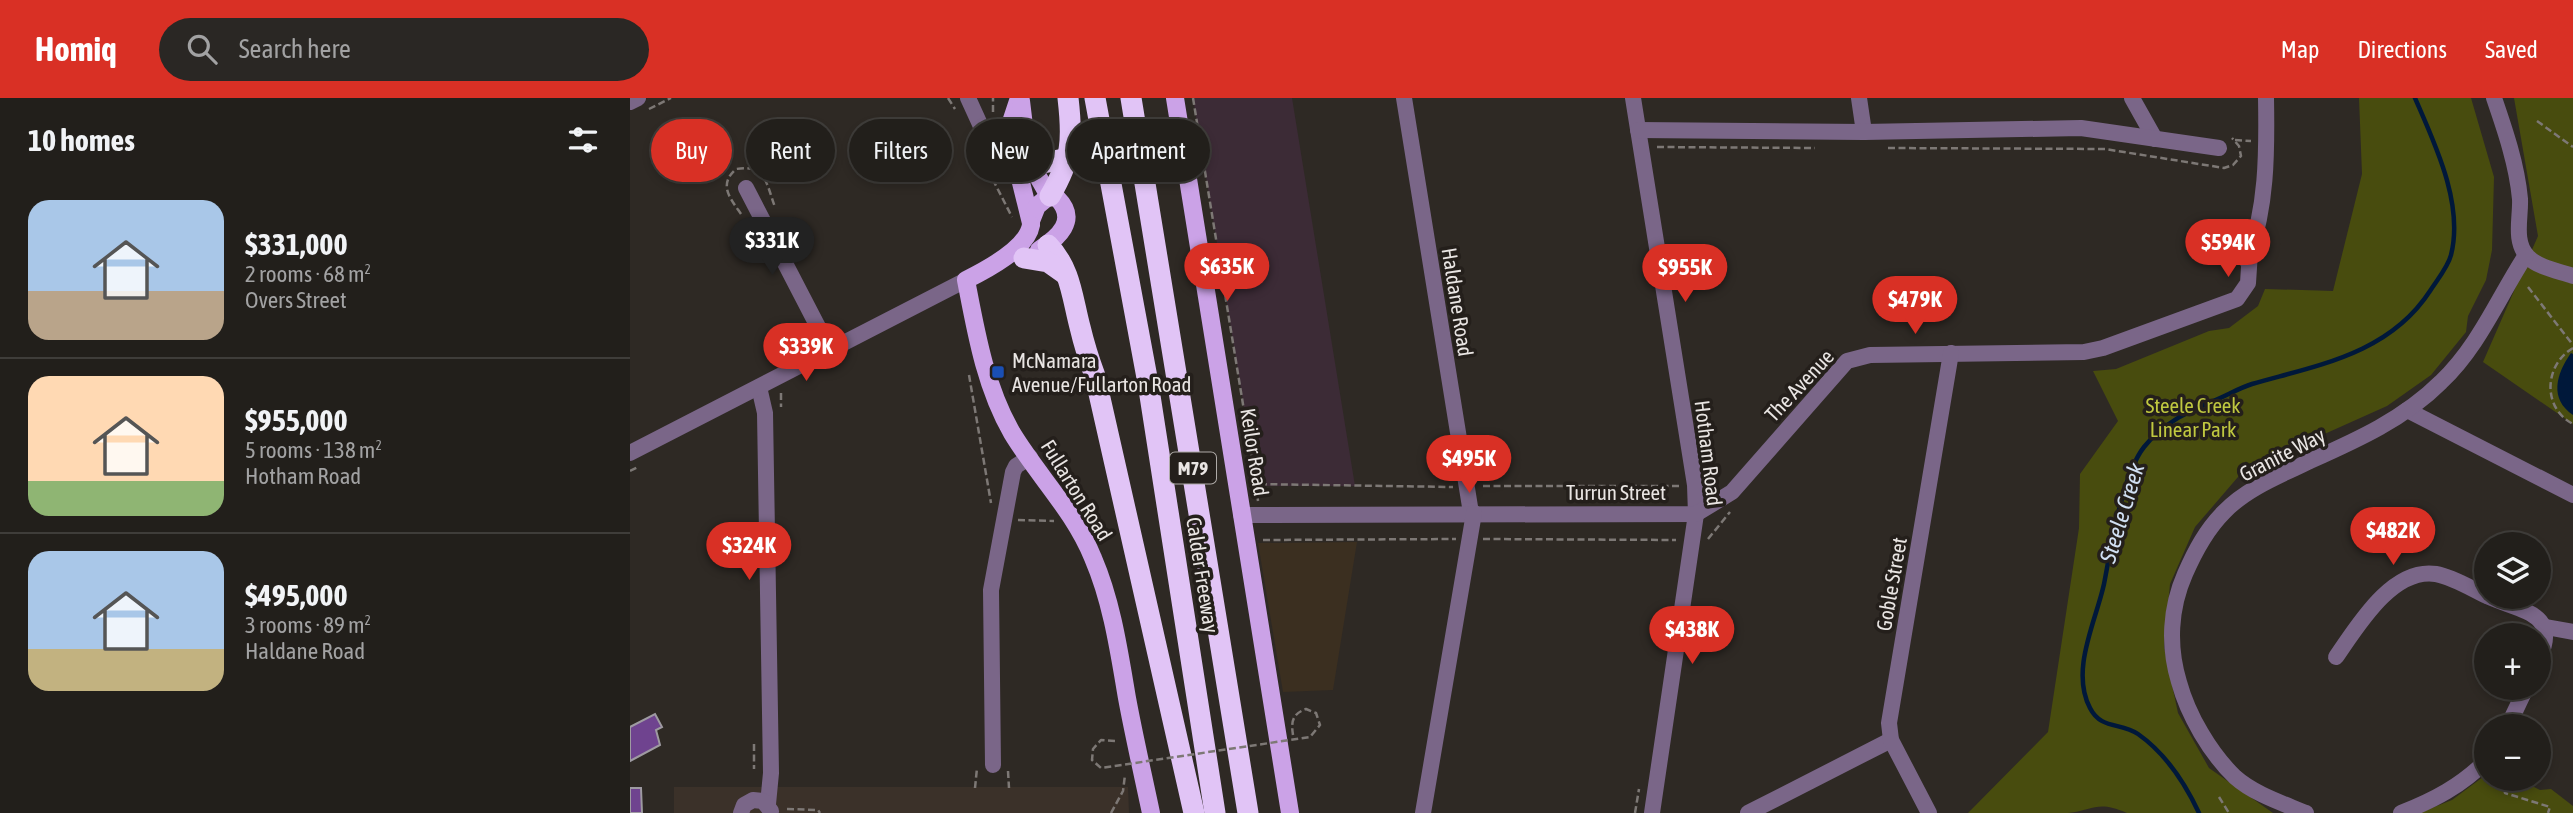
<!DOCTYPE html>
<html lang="en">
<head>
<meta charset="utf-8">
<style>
  :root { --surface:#221f1b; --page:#2a2724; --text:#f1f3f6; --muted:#a2a2a3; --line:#3f3d3a; --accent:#d93025 }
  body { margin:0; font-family:"Asap Condensed",sans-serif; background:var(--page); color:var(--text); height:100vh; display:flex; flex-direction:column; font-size:26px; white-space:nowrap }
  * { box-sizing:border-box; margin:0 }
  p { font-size:23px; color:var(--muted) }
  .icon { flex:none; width:38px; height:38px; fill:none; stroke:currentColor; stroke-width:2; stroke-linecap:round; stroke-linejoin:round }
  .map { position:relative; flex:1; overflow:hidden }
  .side { display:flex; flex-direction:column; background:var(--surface); width:630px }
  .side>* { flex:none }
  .guide { position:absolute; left:21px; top:21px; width:665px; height:63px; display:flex; gap:14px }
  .fabs { position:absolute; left:1844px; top:434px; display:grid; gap:14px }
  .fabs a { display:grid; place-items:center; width:77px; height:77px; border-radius:50%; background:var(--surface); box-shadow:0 4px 10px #0003,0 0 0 2px var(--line); font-size:35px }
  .price { position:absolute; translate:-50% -60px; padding:0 16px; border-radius:24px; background:var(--accent); color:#fff; font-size:23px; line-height:46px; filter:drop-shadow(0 2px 4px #0008) }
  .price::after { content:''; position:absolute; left:50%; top:42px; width:21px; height:16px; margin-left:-10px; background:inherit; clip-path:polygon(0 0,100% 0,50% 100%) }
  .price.selected { background:#222; color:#fff }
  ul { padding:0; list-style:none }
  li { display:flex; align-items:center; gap:21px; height:175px; padding:0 28px }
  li+li { border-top:2px solid var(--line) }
  li span { display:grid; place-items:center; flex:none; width:196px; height:140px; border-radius:21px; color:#555 }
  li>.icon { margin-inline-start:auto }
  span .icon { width:84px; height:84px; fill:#fffc; stroke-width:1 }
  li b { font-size:30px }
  h2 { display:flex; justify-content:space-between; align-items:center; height:84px; padding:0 28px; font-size:30px }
  .chip { padding:0 24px; border-radius:32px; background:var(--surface); box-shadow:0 4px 10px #0003,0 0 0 2px var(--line); font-size:24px; line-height:63px }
  .chip.selected { background:var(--accent); color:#fff }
  header { display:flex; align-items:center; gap:42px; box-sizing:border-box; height:98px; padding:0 35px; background:var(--accent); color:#fff }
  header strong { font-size:33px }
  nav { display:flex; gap:38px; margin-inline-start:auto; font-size:24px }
  .search { width:490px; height:63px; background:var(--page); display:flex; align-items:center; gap:18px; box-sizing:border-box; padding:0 24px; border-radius:38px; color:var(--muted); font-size:26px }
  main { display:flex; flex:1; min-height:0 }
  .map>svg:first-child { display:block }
  .commercial { fill:#3b2f20 }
  .industrial { fill:#3c2b36 }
  .built { fill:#3b3129 }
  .green { fill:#484c0e }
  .water { fill:#00183a }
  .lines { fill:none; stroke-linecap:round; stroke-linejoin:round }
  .stream { stroke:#00183a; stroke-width:4.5 }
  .building { fill:#6f438f; stroke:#9e9aa1; stroke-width:2 }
  .path { stroke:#7d7875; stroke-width:2.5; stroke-dasharray:7 3.5; stroke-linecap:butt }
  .minor { stroke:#7a6688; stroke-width:16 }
  .major { stroke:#cba2e7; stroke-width:18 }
  .highway { stroke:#e1c4f6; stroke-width:21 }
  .path-bridge { stroke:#7d7875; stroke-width:2.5; stroke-dasharray:7 3.5; stroke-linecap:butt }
  .transit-dot { fill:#1a4fb4; stroke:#241f1b; stroke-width:2.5 }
  .labels { text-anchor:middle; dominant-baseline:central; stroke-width:7; stroke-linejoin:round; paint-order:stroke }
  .shield { fill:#241f1b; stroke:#aeaaa7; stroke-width:2 }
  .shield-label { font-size:19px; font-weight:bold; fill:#e9e5e3 }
  .street-label { font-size:21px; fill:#e9e5e3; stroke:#241f1b }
  .poi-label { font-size:21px; fill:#e9e5e3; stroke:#241f1b; text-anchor:start }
  .park-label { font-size:21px; fill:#c0c840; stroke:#241f1b }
  .water-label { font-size:23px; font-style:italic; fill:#d1e0f3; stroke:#241f1b }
</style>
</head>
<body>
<header>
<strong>Homiq</strong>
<div class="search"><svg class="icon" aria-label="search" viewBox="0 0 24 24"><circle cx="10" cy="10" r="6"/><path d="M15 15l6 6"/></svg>Search here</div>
<nav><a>Map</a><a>Directions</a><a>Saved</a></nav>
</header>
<main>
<section class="side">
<h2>10 homes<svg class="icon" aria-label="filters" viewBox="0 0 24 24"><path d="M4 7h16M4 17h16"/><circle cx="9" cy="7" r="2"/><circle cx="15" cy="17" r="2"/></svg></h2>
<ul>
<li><span style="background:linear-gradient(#a9c7e8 65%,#b9a48a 0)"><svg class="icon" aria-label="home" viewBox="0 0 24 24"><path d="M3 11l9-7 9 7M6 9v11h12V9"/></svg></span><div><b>$331,000</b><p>2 rooms · 68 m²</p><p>Overs Street</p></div></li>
<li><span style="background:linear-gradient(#ffd9b3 75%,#8fb573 0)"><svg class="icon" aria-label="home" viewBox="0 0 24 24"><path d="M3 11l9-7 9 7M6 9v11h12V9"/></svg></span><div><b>$955,000</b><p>5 rooms · 138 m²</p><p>Hotham Road</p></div></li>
<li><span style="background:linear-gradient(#a9c7e8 70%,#c2b280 0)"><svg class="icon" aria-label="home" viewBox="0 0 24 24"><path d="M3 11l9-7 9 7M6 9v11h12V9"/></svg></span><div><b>$495,000</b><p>3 rooms · 89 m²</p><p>Haldane Road</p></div></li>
</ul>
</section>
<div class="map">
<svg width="1943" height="715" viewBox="0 0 1943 715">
  <rect width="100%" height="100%" fill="#2e2924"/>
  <polygon class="commercial" points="727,444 703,592 653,594 628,445"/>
  <polygon class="industrial" points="563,0 662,0 725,388 627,388"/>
  <polygon class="built" points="44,689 498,689 499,715 44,715"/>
  <g class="green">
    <path d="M1729,0h112l23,79 -2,73 -6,30 -18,36 -2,16 -35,43 -44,31 -143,64 -49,57 -25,57 -6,63 14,66 31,55 64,45h-146c-30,-13 -32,-3 -59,0 -32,0 -68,0 -100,0l80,-81 31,-204 1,-54 38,-53 -25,-50 23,-2 93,-38 20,-3 29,-22 7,-17 68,2 29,-117z"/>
    <polygon points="1884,0 1943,0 1943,326 1853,264 1908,138"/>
    <polygon points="1857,676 1857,681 1888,681 1910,692 1921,691 1943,708 1943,715 1789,715 1822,702"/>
  </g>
  <path class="water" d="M1941,255l2,1v61c-24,-16 -17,-41 -2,-62z"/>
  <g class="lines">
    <path class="stream" d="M1569,715c-14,-30 -34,-60 -61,-79 -17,-12 -37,-4 -48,-26 -20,-38 6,-87 14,-124 7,-36 18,-109 40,-137 19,-24 42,-34 69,-46 13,-5 26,-13 39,-17 66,-19 137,-30 178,-93 7,-11 18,-24 21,-36 13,-51 -16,-111 -36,-157"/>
  </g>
  <g class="building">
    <polygon points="25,616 32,629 26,632 30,647 0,663 0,629"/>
    <polygon points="0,690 11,690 12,715 0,715"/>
  </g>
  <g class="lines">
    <g class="path">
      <polyline points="318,0 325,11"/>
      <polyline points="563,0 626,386"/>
      <polyline points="19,11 41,0"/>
      <polyline points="363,14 363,0"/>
      <polyline points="1907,23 1943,49"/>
      <polyline points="1605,42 1621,43"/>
      <polyline points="1027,49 1185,50"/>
      <polyline points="1258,50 1475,51 1594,70 1603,67 1611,58 1609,48 1602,40"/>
      <polyline points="358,72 382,119"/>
      <path d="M111,116c-11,-16 -23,-29 -5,-45 30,-5 30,14 39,38"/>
      <polyline points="1898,189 1943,247"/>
      <path d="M1943,250c-29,17 -31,60 0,76"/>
      <polyline points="339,277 361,405"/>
      <polyline points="151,295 151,309"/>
      <polyline points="0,373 8,369"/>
      <polyline points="853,388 1049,388"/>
      <polyline points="628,403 626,386 823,389"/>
      <polyline points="388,422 424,423"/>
      <polyline points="853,441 1046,442"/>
      <polyline points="1078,441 1100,414"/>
      <polyline points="633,442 826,441"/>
      <polyline points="124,646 124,671"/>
      <polyline points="378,673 379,690"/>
      <polyline points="1872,681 1875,695 1920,709 1918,715"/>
      <polyline points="345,690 347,670"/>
      <polyline points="1589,699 1599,715"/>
      <polyline points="157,711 188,712 190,715"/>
      <polyline points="481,715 493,693 495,677"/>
      <polyline points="1005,715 1009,691"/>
    </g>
    <g class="minor">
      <polyline points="338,0 364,57 388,75"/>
      <polyline points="774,0 841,415"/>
      <polyline points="1003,0 1065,387 1066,416 1022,715"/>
      <polyline points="1229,0 1234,34"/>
      <polyline points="1502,0 1525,41"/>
      <path d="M1864,0c11,32 23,67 26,101 1,18 -7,43 8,58 11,11 31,14 45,19"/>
      <polyline points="0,4 8,0"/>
      <polyline points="1008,32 1234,34 1451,30 1589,50"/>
      <polyline points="116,90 200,252"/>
      <path d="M1617,163c20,-52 20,-108 19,-163"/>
      <polyline points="129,289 135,315 141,675 138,706"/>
      <polyline points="1777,312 1943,397"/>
      <polyline points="0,355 336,182"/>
      <polyline points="611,417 1066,416 1102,394 1217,263 1240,257 1454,254 1473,250 1607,201 1618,185 1620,154"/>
      <path d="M1859,499c35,15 71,16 50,62"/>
      <polyline points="1916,529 1943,534"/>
      <path d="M1706,559c21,-30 56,-90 100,-83 17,3 36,15 51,22"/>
      <polyline points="1878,628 1896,590"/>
      <polyline points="363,667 361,492 383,374 386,368 400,359"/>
      <polyline points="111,715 114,707 123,702 133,703 141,713"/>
      <polyline points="793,715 844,415"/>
      <polyline points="1118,715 1261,642"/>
      <polyline points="1299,715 1261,642 1259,625 1321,255"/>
      <path d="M1676,715c-24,-10 -52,-19 -71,-36 -25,-24 -47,-62 -56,-95 -11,-36 -9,-74 6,-108 10,-23 21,-44 39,-62 23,-24 57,-37 86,-51 47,-21 94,-42 131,-79 38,-36 57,-84 85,-127"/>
      <path d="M1771,715c33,-13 60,-27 86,-53"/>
    </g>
    <g class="major">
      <polyline points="389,0 380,27 380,40 401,125"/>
      <polyline points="545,0 660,715"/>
      <polyline points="391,3 398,61 419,98"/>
      <path d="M401,123l6,-15 12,-10 8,2c22,22 1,40 -18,52"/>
      <path d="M401,127c-4,24 -45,45 -65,55 10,52 19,106 46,153 26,43 62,78 81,125 19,44 26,93 34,140 7,38 16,77 24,115"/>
    </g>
    <g class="highway">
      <polyline points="465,0 518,285 585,715"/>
      <polyline points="501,0 618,715"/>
      <polyline points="395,48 413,65 439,60"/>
      <path d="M420,98c22,-38 23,-55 18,-98"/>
      <path d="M418,147c23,24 24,52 32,82 4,17 9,33 15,49l99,437"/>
      <polyline points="394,160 418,164 435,176"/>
    </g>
    <path class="path-bridge" d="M485,643l-14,-1 -8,9 -1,11 9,8 209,-31 10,-12 -4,-12 -10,-4c-14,5 -15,13 -13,26"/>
  </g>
  <rect class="transit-dot" x="361" y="267" width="14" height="14" rx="3.5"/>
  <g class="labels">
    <rect class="shield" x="540" y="354.5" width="46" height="31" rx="5"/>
    <g class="shield-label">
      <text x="563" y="370">M79</text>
    </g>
    <g class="street-label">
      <text transform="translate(828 204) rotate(81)">Haldane Road</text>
      <text transform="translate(1169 287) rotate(-47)">The Avenue</text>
      <text transform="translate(625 354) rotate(81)">Keilor Road</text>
      <text transform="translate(1079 355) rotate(83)">Hotham Road</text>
      <text transform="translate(1652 356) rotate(-27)">Granite Way</text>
      <text transform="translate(447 392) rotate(58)">Fullarton Road</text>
      <text x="986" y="394">Turrun Street</text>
      <text transform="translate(573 477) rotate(81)">Calder Freeway</text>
      <text transform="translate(1261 486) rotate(-80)">Goble Street</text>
    </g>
    <g class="poi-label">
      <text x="382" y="262">McNamara<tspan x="382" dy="24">Avenue/Fullarton Road</tspan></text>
    </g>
    <g class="park-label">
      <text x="1563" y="307">Steele Creek<tspan x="1563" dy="24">Linear Park</tspan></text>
    </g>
    <g class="water-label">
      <text transform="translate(1492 415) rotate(-73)">Steele Creek</text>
    </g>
  </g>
</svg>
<div class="fabs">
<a><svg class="icon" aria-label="layers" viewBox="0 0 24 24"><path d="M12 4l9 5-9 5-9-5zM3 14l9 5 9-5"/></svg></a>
<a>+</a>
<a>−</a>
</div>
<b class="price selected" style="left:142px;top:179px">$331K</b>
<b class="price" style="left:1598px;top:181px">$594K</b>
<b class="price" style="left:597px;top:205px">$635K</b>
<b class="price" style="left:1055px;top:206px">$955K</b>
<b class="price" style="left:1285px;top:238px">$479K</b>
<b class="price" style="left:176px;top:285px">$339K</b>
<b class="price" style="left:839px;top:397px">$495K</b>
<b class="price" style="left:1763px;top:469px">$482K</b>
<b class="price" style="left:119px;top:484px">$324K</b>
<b class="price" style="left:1062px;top:568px">$438K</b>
<div class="guide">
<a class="chip selected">Buy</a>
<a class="chip">Rent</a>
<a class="chip">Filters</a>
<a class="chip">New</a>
<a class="chip">Apartment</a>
</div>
</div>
</main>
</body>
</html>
